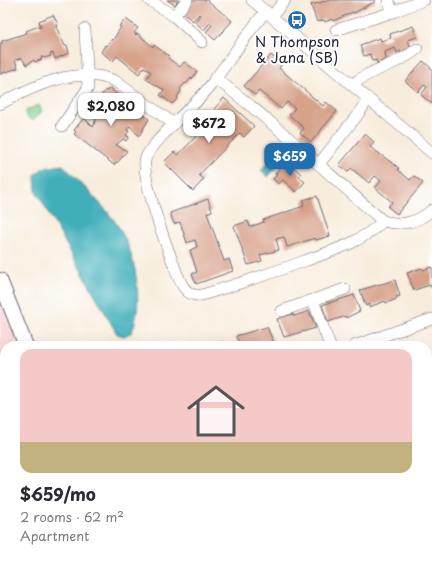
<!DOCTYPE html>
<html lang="en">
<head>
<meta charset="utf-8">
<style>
  :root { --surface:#fff; --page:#f7f7f7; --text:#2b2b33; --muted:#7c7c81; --line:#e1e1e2; --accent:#1f6fb2 }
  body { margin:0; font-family:"Playpen Sans",sans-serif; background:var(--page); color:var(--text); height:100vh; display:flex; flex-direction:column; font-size:15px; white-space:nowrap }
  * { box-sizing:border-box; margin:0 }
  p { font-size:13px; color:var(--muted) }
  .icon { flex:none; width:22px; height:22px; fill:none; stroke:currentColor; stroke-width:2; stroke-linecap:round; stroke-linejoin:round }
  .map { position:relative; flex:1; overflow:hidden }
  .side { position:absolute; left:0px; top:341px; width:432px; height:220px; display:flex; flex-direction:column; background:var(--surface); border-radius:16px 16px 0 0; box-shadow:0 4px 16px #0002 }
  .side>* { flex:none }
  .price { position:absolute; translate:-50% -34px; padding:0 9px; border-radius:8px; background:#fff; color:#222; font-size:13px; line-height:26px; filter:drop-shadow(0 1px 2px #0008) }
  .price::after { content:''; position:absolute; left:50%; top:24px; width:12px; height:9px; margin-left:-6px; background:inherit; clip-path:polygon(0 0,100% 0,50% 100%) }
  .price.current { background:var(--accent); color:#fff }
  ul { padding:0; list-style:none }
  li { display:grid; align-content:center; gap:8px; height:212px; padding:0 20px }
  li+li { border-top:1px solid var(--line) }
  li span { display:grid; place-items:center; height:124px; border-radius:12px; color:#555 }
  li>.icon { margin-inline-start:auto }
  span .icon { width:72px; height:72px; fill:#fffc; stroke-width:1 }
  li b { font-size:17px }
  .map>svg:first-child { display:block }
  .built { fill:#f7cfd3 }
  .green { fill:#84d18f; stroke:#537a65 }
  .water { fill:#3fafba; stroke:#30687a }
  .building { fill:#d7a18a }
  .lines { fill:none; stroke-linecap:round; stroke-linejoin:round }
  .minor-casing { stroke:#6d6974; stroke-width:12 }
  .major-casing { stroke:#6d6974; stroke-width:16 }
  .minor { stroke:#fff; stroke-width:11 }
  .major { stroke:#fff; stroke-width:14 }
  .labels { text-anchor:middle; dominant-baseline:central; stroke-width:4; stroke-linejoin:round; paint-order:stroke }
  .poi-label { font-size:14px; fill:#22223b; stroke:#fff }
</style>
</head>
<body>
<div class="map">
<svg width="432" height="561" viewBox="0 0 432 561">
  <rect width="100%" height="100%" fill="#fff"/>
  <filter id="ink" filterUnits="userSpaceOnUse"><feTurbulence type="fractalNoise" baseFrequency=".025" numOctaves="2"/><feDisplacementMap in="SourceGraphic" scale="8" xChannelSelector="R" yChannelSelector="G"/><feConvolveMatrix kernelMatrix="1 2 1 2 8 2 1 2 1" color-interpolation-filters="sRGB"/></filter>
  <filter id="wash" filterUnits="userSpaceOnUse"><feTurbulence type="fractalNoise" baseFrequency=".012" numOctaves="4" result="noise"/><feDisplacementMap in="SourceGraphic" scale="16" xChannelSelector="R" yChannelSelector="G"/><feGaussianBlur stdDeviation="0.9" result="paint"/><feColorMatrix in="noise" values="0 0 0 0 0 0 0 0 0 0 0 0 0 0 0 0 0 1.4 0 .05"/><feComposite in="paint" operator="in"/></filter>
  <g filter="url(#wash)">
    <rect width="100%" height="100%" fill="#f8eddd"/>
    <polygon class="built" points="0,280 26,346 5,346 5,556 111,556 113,561 0,561"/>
    <polygon class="green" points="39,105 42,111 34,120 29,119 25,113 27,110"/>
    <g class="water">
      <polygon points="274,155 281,159 281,162 268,177 261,170"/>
      <path d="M63,165c16,17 43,42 55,61 18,27 26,76 14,106l-8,4 -7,-2 -81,-143 -1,-16 8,-7z"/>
    </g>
    <g id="blocks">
      <g class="building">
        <polygon points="167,0 178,0 175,5"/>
        <polygon points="193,0 207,0 232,21 215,40 206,32 212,25 210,23 204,30 195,22 200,15 199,14 193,21 183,13"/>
        <polygon points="330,0 375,0 376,1 354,13 353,12 333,21 332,19 325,22 324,20 317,22 311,5"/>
        <polygon points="53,15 58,24 56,25 58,31 65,46 67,45 69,53 55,59 53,53 50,54 51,56 44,58 43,57 41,57 42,59 35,62 34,60 26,65 22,58 15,60 18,68 0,74 0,44 2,43 2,41 27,33 26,31 39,26 39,28 41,27 39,21"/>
        <polygon points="126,19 138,28 134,33 136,35 137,33 153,47 154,45 169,56 168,58 180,67 184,62 197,71 192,79 191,78 186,84 185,83 180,89 181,91 177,97 178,98 172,104 160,95 164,90 146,79 151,72 144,67 139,74 117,56 113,61 101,52 105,45 107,46 112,39 113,40 121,27 119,26"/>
        <polygon points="413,26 417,37 408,40 411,48 402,54 400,51 397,53 395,48 385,52 386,60 377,63 376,60 372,61 370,54 364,56 360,45 380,38 381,41 391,38 390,34"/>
        <polygon points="271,55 282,64 279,68 323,106 326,102 337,111 311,142 300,133 304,128 289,115 295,108 287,102 281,109 259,91 255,95 244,86"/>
        <polygon points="423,61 432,69 432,104 421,95 427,87 424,85 418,92 405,81"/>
        <polygon points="110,88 137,112 138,110 149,119 139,136 130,126 127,130 129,131 126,135 129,137 126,141 123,139 116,145 127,151 117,163 116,162 114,165 74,134 76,132 74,130 84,118 93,127 96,119 94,117 97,113 100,114 107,109 96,102 106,90 107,91"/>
        <polygon points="224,98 254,126 244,137 240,133 199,175 204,179 193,191 164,162 174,152 178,155 219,113 214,109"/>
        <polygon points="365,134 374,142 370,147 399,168 398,170 410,180 414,176 423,183 397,214 388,207 392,202 375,188 381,181 375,176 369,183 351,168 348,172 339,165"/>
        <polygon points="290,164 301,174 299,177 305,182 296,192 283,180 279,184 273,179 277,175 275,174 281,167 284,169"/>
        <polygon points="317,196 330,236 316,240 315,238 287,247 284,237 276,239 279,250 260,255 262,261 248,265 234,226 248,221 250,227 264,222 263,220 304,206 303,200"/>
        <polygon points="208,199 212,211 207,213 224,261 229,259 233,271 196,284 192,274 197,272 190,250 197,247 195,240 187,243 180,222 174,224 170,213"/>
        <polygon points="432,267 432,289 430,285 414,290 407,273 422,268 423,270"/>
        <polygon points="395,280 400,296 396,297 397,299 386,303 385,301 369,307 369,304 366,306 360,290"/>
        <polygon points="354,295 360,311 346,318 346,316 328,322 322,305"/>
        <polygon points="309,311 316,328 284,337 277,319 293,314 294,316"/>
        <polygon points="267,327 273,341 269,345 240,346 236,336"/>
        <polygon points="223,342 225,346 213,346"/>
        <polygon points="432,543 432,561 426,561 423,556 427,556 427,545"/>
        <polygon points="195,556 211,556 212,561 197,561"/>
        <polygon points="329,556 352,556 354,561 331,561"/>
      </g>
    </g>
  </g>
  <g filter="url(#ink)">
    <use href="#blocks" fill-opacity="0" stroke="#6d6974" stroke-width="1"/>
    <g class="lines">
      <g class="minor-casing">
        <g id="minor">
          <polyline points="149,0 174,16 202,42"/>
          <polyline points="252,0 432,153"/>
          <path d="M266,11c-20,24 -37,50 -56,75 -10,13 -22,24 -34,35 -7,8 -30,30 -31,40 -2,21 20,81 28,102 6,15 10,35 29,32 36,-11 71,-22 105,-35 28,-10 55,-18 76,-39"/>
          <polyline points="393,12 424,0"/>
          <polyline points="174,16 187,0"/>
          <polyline points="272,16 285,0"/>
          <polyline points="336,30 393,12 388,0"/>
          <path d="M215,78c59,44 112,95 168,143 19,5 34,2 49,-11"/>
          <path d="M352,85c19,-17 45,-19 65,-36"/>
          <path d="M0,104c33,-18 78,-39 115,-23l59,43"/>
          <polyline points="62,126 88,88 85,29"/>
          <polyline points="319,164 359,113 368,99"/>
          <polyline points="313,300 345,289"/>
          <polyline points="282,311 313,300 330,346"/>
          <polyline points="354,346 432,319"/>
          <polyline points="238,556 239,561"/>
          <polyline points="385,556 387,561"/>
        </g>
      </g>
      <g class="major-casing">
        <g id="major">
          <polyline points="0,280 26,346"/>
          <polyline points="111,556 113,561"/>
        </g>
      </g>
      <use href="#minor" class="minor"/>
      <use href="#major" class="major"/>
    </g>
  </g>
  <defs>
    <g id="bus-disc" transform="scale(1)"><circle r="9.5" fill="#1f6fb2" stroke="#fff"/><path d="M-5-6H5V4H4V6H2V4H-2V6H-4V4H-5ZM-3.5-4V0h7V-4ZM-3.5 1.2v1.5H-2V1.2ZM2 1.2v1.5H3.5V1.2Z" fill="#fff"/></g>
  </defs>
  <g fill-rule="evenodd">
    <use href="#bus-disc" x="297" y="20"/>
  </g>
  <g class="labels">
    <g class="poi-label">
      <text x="297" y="41">N Thompson<tspan x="297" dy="16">&amp; Jana (SB)</tspan></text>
    </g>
  </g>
</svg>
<b class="price" style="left:111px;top:127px">$2,080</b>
<b class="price" style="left:209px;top:144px">$672</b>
<b class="price current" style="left:290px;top:177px">$659</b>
<section class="side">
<ul>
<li><span style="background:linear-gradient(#f6c9c9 75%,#c2b280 0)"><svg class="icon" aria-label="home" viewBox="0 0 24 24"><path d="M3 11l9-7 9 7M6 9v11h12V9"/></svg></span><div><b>$659/mo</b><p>2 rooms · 62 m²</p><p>Apartment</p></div></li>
</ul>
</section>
</div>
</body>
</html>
